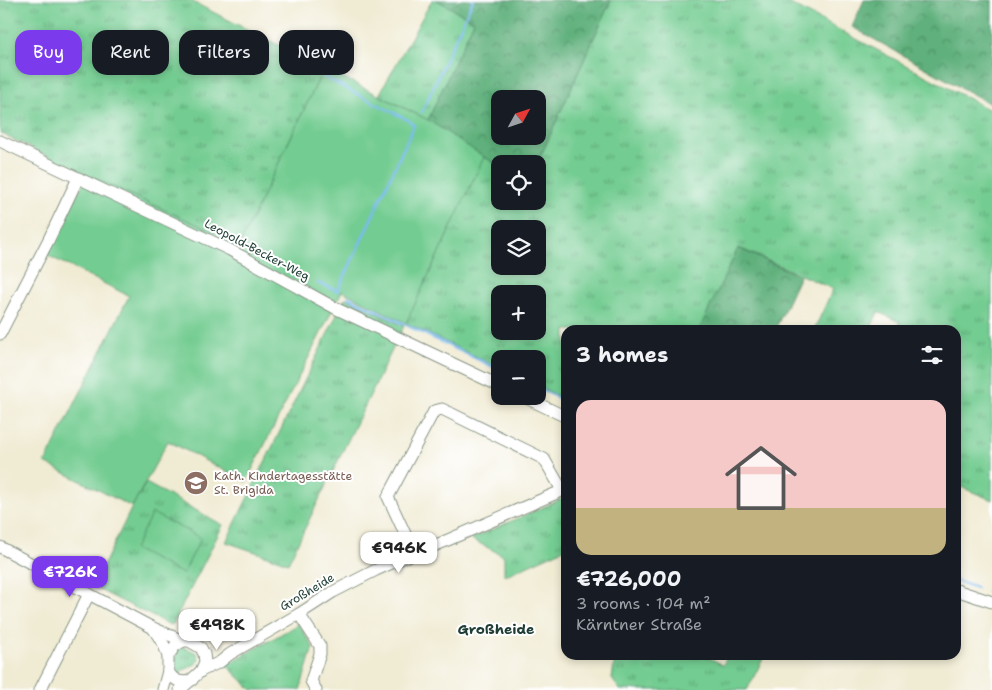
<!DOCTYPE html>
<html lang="en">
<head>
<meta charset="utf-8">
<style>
  :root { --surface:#171b24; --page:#242831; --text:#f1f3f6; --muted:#9ea1a6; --accent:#7c3aed }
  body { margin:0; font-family:"Shantell Sans",sans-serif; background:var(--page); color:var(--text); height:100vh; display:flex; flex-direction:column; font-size:19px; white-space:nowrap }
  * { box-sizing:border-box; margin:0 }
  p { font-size:16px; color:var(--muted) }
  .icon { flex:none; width:28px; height:28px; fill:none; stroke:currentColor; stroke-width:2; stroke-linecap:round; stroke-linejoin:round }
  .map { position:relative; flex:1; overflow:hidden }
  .details { position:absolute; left:561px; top:325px; width:400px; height:335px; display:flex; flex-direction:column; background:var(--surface); border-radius:15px; box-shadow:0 2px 8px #0003 }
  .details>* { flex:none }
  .hud { position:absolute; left:15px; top:30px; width:471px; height:45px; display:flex; gap:10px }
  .needle { width:32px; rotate:50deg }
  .fabs { position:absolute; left:491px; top:90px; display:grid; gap:10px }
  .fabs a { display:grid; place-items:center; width:55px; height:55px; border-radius:10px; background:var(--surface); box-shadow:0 2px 8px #0003; font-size:25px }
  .price { position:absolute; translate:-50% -42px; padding:0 11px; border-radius:10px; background:#fff; color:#222; font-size:16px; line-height:32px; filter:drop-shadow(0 1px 2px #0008) }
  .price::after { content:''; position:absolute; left:50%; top:30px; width:15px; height:11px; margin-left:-8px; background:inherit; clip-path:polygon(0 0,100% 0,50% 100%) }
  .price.current { background:var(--accent); color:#fff }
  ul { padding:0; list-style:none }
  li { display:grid; align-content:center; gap:10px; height:265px; padding:0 15px }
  li span { display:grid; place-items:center; height:155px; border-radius:15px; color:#555 }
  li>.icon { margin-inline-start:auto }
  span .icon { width:90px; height:90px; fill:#fffc; stroke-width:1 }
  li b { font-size:21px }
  h2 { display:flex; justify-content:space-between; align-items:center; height:60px; padding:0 15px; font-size:21px }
  .pill { padding:0 18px; border-radius:15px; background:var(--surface); box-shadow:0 2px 8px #0003; font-size:18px; line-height:45px }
  .pill.current { background:var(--accent); color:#fff }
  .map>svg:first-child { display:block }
  .grass { fill:url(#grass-tufts); stroke:#498462; fill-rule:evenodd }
  .forest { fill:url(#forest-crowns); stroke:#3e7658; fill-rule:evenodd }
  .garden { fill:#73cc91; stroke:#498462 }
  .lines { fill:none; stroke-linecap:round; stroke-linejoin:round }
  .stream { stroke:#79bbee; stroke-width:2.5 }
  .minor-casing { stroke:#889484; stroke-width:13 }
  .minor { stroke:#fff; stroke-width:11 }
  .labels { text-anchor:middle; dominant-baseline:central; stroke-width:4; stroke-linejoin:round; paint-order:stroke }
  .street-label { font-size:12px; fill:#1f3d34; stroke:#fff }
  .education-label { font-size:12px; fill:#785e54; stroke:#fff; text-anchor:start }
  .neighbourhood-label { font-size:14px; font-weight:bold; fill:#1f3d34; stroke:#fff }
</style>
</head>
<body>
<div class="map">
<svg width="992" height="690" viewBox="0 0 992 690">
  <defs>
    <pattern id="grass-tufts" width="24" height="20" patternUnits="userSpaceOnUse" patternTransform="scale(1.25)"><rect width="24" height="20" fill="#73cc91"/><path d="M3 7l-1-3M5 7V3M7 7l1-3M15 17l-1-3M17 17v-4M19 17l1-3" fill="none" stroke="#5ea777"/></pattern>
    <pattern id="forest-crowns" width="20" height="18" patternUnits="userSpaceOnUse" patternTransform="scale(1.25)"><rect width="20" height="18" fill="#5eb07b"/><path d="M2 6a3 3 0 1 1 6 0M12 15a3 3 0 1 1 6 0" fill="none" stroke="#4d9066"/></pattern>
  </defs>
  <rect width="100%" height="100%" fill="#fff"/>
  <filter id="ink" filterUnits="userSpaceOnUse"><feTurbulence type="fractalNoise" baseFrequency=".02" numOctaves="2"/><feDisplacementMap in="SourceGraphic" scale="10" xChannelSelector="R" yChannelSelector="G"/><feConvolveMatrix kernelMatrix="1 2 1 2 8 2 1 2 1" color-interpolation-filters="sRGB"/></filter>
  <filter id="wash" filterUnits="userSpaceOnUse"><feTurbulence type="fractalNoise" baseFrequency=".0096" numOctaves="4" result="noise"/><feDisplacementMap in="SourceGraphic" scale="20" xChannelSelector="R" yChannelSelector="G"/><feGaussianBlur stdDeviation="1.12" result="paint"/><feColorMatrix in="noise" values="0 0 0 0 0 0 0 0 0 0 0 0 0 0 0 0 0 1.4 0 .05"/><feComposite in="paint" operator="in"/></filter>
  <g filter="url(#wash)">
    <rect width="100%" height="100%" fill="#f0ebd3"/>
    <g class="grass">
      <polygon points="0,0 189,0 324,68 240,244 87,175 0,133"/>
      <polygon points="432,0 437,0 474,21 428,120 379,95"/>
      <path d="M611,0h172l209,111v209l-1,3 1,1v176l-36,-15v-155h-59l3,-8 -22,-10 -8,18h-56l19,-41 -94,-41 -40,82h-133v70l-28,-14v-27h-38v9l-94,-45 78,-166 16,9v35h38l-1,-37zM500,229h38v37h-38zM500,294h38v37h-38z"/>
      <polygon points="345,298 404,326 288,563 226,542"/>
      <polygon points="146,483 223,525 173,624 170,625 93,587 132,507"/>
      <polygon points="566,497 566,548 504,576 504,556 471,539"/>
      <polygon points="299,624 313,647 300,690 252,690 226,665"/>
      <polygon points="183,647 197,653 199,660 197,663 175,675 174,669 177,650"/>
      <polygon points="608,655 704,655 723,665 728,655 765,655 747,690 636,690 632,689 631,690 620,690 612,679 615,658"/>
    </g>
    <g class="forest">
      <path d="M437,0h174l-74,164h-37v2l-16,-9 -56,-37 46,-99zM500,99h38v37h-38z"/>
      <polygon points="864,0 992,0 992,105 852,27"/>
      <polygon points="738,248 800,276 775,330 699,330"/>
    </g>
    <g class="garden">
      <polygon points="324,68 428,120 484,157 406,323 342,291 246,482 168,441 132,507 45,463 129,296 47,255 87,175 240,244"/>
      <polygon points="152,513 201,538 183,574 134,549"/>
    </g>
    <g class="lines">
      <g class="stream">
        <polyline points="422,112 473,0"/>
        <polyline points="318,283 338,291 414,126 410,121 324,77"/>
        <polyline points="348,297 500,370"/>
        <polyline points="538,388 566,402"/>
        <polyline points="956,581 977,588"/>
        <polyline points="987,591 992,593"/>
      </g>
    </g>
  </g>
  <g filter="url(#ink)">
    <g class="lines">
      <g class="minor-casing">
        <g id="minor">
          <polyline points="0,141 230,250 337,309 500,386"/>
          <polyline points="0,334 49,239 78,178"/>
          <polyline points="522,396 566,417"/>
          <polyline points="0,547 153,628 183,641 189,641 201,648 204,654 205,662 201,671 180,690"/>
          <polyline points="414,553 388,497 434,411 442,409 544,459 562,490"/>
          <polyline points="956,590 992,602"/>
          <polyline points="299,614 320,646 320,654 311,681 316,690"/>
          <polyline points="153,628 164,645 168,656"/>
          <polyline points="183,641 175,646 168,656 168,671 172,677 178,681 185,682 192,680"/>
          <polyline points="201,671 220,662 230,654 299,614 333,592 376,570 414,553 434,546 566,489"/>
          <polyline points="40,690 89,594"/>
          <polyline points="163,690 168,671"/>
        </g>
      </g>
      <use href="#minor" class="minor"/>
    </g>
  </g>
  <defs>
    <g id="school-disc" transform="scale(1.25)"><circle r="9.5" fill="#8d6e63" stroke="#fff"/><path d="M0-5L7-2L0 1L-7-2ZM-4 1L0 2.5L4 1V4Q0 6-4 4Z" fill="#fff"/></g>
  </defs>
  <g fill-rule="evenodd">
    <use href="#school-disc" x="196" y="483"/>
  </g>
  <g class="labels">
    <g class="street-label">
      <text transform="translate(257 250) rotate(28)">Leopold-Becker-Weg</text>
      <text transform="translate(307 592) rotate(-31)">Großheide</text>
    </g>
    <g class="education-label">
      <text x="214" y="476">Kath. Kindertagesstätte<tspan x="214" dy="14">St. Brigida</tspan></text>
    </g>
    <g class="neighbourhood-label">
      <text x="496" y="629">Großheide</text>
    </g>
  </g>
</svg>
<div class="fabs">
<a><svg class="needle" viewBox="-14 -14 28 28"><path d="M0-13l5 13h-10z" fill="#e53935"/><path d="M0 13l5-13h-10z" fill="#9ea1a6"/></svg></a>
<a><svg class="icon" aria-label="locate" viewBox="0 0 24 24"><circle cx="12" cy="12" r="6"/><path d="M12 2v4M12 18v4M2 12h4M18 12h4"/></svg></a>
<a><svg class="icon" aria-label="layers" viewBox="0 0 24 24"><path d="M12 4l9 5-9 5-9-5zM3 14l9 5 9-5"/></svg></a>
<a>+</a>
<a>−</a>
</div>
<b class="price" style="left:399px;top:574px">€946K</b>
<b class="price current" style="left:70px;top:598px">€726K</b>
<b class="price" style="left:217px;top:651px">€498K</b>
<div class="hud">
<a class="pill current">Buy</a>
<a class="pill">Rent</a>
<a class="pill">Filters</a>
<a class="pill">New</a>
</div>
<section class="details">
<h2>3 homes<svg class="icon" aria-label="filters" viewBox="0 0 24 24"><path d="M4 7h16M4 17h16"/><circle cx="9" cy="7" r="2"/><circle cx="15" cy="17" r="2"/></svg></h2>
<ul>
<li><span style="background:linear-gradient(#f6c9c9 70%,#c2b280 0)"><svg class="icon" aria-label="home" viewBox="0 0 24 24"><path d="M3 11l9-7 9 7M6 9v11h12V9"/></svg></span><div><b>€726,000</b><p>3 rooms · 104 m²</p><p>Kärntner Straße</p></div></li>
</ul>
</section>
</div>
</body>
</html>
